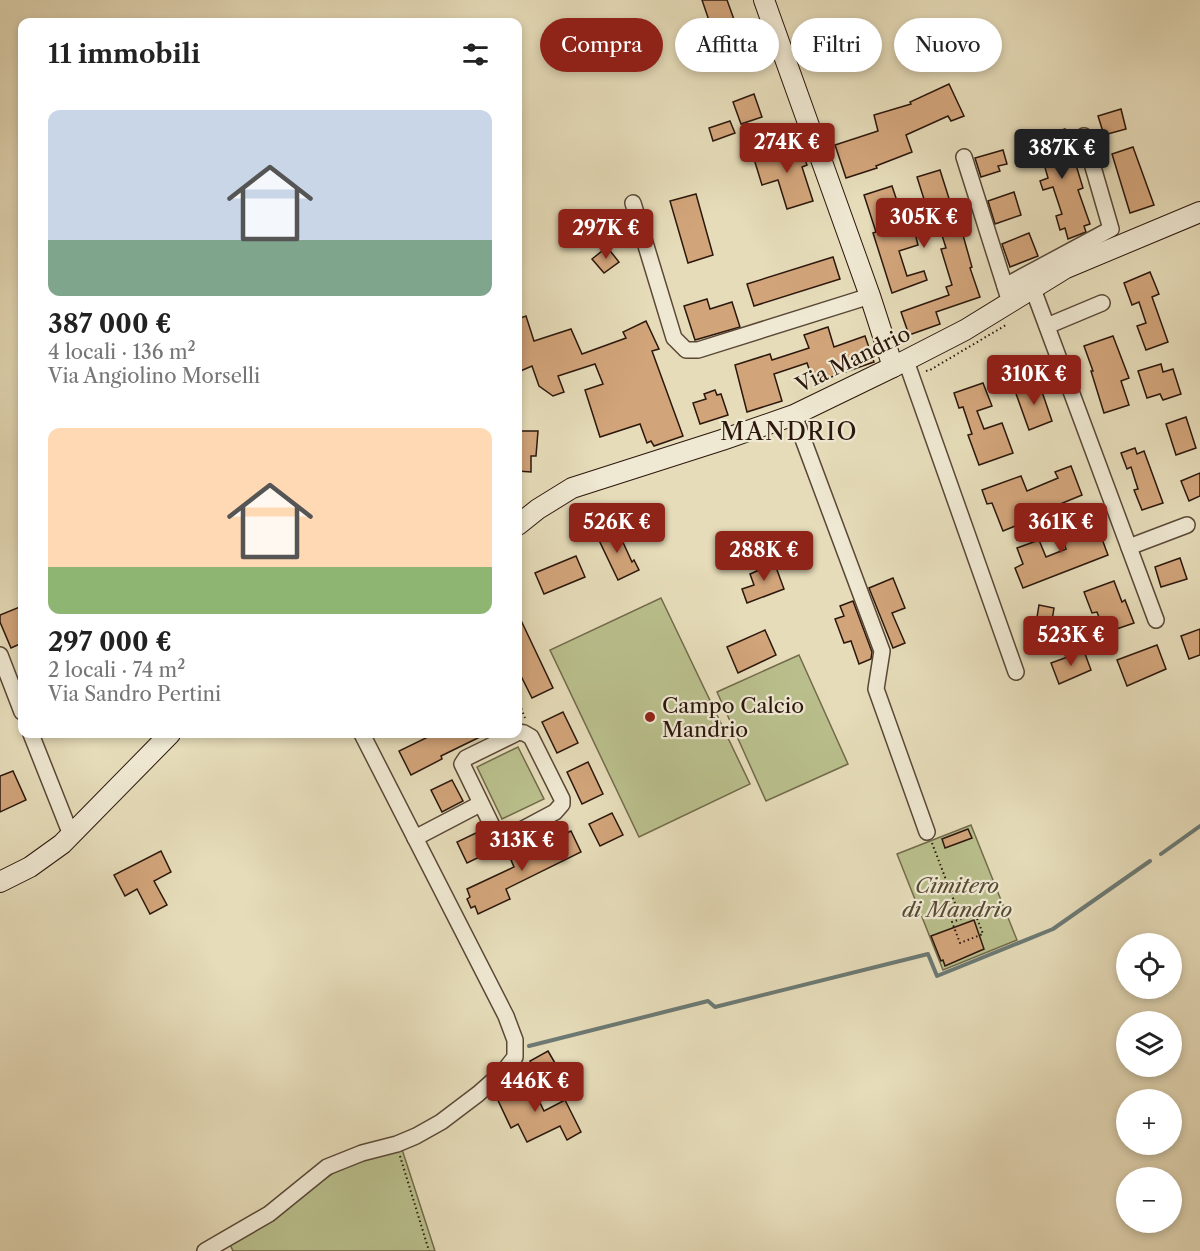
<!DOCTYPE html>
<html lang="it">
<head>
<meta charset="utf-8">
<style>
  :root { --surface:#fff; --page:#f2f2f2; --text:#222; --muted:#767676; --accent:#8f2418 }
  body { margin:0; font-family:"Libre Caslon Text",serif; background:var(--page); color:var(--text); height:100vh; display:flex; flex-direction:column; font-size:22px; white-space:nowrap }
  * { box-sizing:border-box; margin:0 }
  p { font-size:20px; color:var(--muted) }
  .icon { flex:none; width:33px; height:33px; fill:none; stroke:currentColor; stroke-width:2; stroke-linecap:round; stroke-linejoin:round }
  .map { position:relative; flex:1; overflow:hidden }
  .sheet { position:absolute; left:18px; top:18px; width:504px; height:720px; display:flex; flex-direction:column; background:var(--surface); border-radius:12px; box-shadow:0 3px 9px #0003 }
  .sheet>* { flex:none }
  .banner { position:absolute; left:540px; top:18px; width:570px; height:54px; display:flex; gap:12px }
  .tools { position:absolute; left:1116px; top:933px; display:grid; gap:12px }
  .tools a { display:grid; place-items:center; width:66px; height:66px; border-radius:50%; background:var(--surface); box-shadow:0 3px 9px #0003; font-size:30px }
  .price { position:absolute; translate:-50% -51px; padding:0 14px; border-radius:6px; background:var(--accent); color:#fff; font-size:20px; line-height:39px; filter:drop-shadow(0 2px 3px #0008) }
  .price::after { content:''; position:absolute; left:50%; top:36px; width:18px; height:14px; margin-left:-9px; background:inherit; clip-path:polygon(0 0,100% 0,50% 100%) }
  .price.active { background:#222; color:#fff }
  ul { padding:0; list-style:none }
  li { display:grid; align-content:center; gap:12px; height:318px; padding:0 30px }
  li span { display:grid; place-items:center; height:186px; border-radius:12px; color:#555 }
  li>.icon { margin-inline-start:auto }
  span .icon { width:108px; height:108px; fill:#fffc; stroke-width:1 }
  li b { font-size:26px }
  h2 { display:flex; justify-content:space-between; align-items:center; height:72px; padding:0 30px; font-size:26px }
  .tag { padding:0 21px; border-radius:27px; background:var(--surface); box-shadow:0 3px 9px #0003; font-size:21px; line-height:54px }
  .tag.active { background:var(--accent); color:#fff }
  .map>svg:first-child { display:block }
  .green { fill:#b9bf8c; stroke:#726b4c; stroke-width:1.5 }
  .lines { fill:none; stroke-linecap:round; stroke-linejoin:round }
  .stream { stroke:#6c7973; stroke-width:4 }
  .building { fill:#d2a47a; stroke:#2b170c; stroke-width:1.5 }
  .street-casing { stroke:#5a4837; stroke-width:18 }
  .secondary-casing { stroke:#2b170c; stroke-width:22 }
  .path { stroke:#2b170c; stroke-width:2; stroke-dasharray:1.5 3; stroke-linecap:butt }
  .street { stroke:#efe8d2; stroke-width:15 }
  .secondary { stroke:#efe8d2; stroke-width:20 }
  .poi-dot { fill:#8f2418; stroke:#efe8d2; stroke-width:2 }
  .labels { text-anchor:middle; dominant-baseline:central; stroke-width:4.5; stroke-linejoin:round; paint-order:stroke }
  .street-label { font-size:21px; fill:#2b170c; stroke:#efe8d2 }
  .poi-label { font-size:21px; fill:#2b170c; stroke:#efe8d2; text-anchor:start }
  .park-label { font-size:21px; font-style:italic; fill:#564932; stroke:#efe8d2 }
  .quarter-label { font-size:24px; letter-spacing:1.5px; fill:#2b170c; stroke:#efe8d2 }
</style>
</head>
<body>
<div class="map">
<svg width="1200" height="1251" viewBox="0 0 1200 1251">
  <rect width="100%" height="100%" fill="#e6dcb9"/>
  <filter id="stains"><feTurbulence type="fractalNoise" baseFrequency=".00333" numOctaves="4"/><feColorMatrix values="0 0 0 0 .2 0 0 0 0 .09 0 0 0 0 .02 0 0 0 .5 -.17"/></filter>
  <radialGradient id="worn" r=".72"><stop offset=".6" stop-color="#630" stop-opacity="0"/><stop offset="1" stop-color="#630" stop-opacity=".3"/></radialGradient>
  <g class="green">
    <polygon points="661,598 750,784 639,837 550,650"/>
    <polygon points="799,655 848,764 766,801 717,692"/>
    <polygon points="518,747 544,799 502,819 477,767"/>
    <polygon points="971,825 1017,940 943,970 897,854"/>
    <polygon points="399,1140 435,1251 233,1251 228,1240 270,1216 341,1168"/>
  </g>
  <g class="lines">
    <g class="stream">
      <polyline points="1161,854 1200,826"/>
      <polyline points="529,1046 708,1001 715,1007 928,954 937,976 1053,929 1150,861"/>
    </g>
  </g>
  <g class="building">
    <polygon points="702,0 727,0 736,25 713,32"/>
    <polygon points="949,84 964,116 951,121 948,116 906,135 912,152 876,166 877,168 846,178 835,145 878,131 874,115 911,104 910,102"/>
    <polygon points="754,94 762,117 741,124 733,102"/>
    <polygon points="1121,109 1126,129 1104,135 1098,116"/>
    <polygon points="730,121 735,133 713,141 709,128"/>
    <polygon points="1065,129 1083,188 1078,190 1090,224 1084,226 1086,232 1068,239 1065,228 1060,230 1056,216 1062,214 1053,187 1043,190 1040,181 1048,178 1042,157 1035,159 1029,140"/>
    <polygon points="798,141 807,165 802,167 813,201 787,209 778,180 762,185 754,159 781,151 780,147"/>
    <polygon points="1133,147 1154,205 1130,213 1112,154"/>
    <polygon points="1003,150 1007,164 998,166 1000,171 981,177 975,158"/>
    <polygon points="940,170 952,208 955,207 972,267 970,268 980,297 936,312 940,324 909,335 901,312 949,295 946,287 952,285 941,249 946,248 940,229 916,237 918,245 899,251 907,276 924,271 927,280 892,293 873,233 876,232 864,195 892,186 897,201 888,204 896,231 924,223 922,217 929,215 917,177"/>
    <polygon points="1014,192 1021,215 995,224 988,201"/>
    <polygon points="696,194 713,255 688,263 670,201"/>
    <polygon points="1029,233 1038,256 1010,267 1002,244"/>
    <polygon points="607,247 619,262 604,273 592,259"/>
    <polygon points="833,257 840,279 754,306 747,284"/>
    <polygon points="1150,272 1159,294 1152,297 1168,342 1146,350 1137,326 1146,323 1139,302 1132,305 1124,283"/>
    <polygon points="707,299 710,309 732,302 740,327 695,340 684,306"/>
    <polygon points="526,316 534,341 571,329 582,354 626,338 623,332 646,321 659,349 652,351 683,436 654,446 651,441 647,443 640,424 600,437 585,390 603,384 595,364 558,376 564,392 553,396 539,386 532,366 518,372 518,319"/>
    <polygon points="828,327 834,347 865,336 874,362 814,383 807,363 774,374 782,401 747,412 735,365 770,354 772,360 809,348 804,335"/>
    <polygon points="1113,336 1129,378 1121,381 1129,405 1104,413 1091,371 1093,371 1084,346"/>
    <polygon points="1161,364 1163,372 1173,369 1181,394 1163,400 1160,394 1147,398 1138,371"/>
    <polygon points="983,383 992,406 977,411 984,429 1002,423 1013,453 979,465 968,435 972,434 963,407 959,408 954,393"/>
    <polygon points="1039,383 1052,421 1029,430 1015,391"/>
    <polygon points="715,390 717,395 721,394 728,415 700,424 693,403 706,399 704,394"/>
    <polygon points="1186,417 1196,448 1176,455 1166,424"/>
    <polygon points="518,431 538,431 536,456 531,456 531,472 518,471"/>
    <polygon points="1135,448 1137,454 1144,451 1163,503 1142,510 1134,490 1138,489 1131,467 1127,469 1121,453"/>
    <polygon points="1071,466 1082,495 1036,514 1040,525 1028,530 1025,522 1003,531 992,503 987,504 982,490 1021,476 1027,491 1058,478 1055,472"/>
    <polygon points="1200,473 1200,496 1189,501 1181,481"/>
    <polygon points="1086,519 1092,534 1099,531 1108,555 1023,588 1015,568 1023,564 1017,548 1039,540 1046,557 1066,549 1059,529"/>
    <polygon points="616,527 632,562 634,560 639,570 618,580 597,536"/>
    <polygon points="576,556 585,577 544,594 535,573"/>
    <polygon points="1180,558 1187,579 1161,587 1155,567"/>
    <polygon points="773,559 784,589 747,603 742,589 754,585 750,574 757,571 755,566"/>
    <polygon points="893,578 905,608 892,613 905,643 893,648 869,588"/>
    <polygon points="1114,581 1122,602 1125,600 1134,623 1105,633 1097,612 1092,613 1084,592"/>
    <polygon points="853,601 872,652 871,659 859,664 851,641 844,643 835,619 844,616 840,606"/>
    <polygon points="1039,605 1054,608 1048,645 1033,642"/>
    <polygon points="22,606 22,643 11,648 0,622 0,615"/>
    <polygon points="518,614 553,688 532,698 518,670"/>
    <polygon points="1200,629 1200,655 1189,659 1181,636"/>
    <polygon points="765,630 776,655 738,673 727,647"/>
    <polygon points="1157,645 1166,669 1127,686 1117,660"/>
    <polygon points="1084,651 1091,670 1059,684 1051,663"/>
    <polygon points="563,712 578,743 557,753 542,722"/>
    <polygon points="434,734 486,734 441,756 442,759 411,775 399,751"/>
    <polygon points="588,762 603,794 582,804 567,772"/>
    <polygon points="13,771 26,800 0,812 0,776"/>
    <polygon points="452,780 463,801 442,812 431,790"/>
    <polygon points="612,813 623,835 600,846 589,824"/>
    <polygon points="968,829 972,838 945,848 942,839"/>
    <polygon points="571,831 581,852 506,889 510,899 478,914 475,906 471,908 467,899 470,897 467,889 514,867 511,860"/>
    <polygon points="478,832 488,853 467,863 457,842"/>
    <polygon points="161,851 171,872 154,881 167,905 150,914 137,889 125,896 114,875"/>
    <polygon points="974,920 984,949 945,966 943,960 941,961 931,936"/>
    <polygon points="548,1051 555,1063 536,1073 530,1061"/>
    <polygon points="528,1078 544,1111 565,1100 581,1132 567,1140 560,1126 527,1142 518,1124 511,1128 495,1094"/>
  </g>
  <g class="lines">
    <g class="street-casing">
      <g id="street">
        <polyline points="964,157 1008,296"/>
        <polyline points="633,203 674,338 686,350 698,350 870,296"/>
        <polyline points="1005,286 1111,229 1084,136"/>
        <polyline points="1033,289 1156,620"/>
        <polyline points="1047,326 1102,303"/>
        <polyline points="906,361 1016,672"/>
        <polyline points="794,415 882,651 876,689 927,832"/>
        <polyline points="1129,547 1187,525"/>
        <polyline points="0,655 22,712"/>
        <polyline points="31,734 71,835"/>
        <polyline points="515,734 466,758 462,764 497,836 506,838 555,812 562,804 562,799 531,737 524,733 518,732"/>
        <polyline points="415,838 480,804"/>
        <polyline points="205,1251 269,1214 327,1167 362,1153 397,1144 416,1136 441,1122 478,1094 504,1071 515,1057 515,1040 506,1016 362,734"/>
      </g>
    </g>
    <g class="secondary-casing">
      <g id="secondary">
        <polyline points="764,0 870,296 893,367"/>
        <polyline points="518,525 538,509 572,488 722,440 794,415 893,367 965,330 1066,268 1200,212"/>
        <polyline points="0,882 30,867 62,844 170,734"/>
      </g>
    </g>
    <g class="path">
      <polyline points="926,371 930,370 1006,325"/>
      <polyline points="518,700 525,718"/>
      <polyline points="932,843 961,919 952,922 960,943 983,934 975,913 961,919"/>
      <polyline points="400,1156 429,1251"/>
    </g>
    <use href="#street" class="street"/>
    <use href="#secondary" class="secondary"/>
  </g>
  <circle class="poi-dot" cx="650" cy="717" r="6"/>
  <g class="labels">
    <g class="street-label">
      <text transform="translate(853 359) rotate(-26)">Via Mandrio</text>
    </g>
    <g class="poi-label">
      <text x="662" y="705">Campo Calcio<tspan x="662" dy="24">Mandrio</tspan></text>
    </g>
    <g class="park-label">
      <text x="957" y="885">Cimitero<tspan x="957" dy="24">di Mandrio</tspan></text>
    </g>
    <g class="quarter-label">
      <text x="789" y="431">MANDRIO</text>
    </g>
  </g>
  <rect width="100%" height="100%" filter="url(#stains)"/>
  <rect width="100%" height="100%" fill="url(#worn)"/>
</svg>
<div class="tools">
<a><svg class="icon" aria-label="locate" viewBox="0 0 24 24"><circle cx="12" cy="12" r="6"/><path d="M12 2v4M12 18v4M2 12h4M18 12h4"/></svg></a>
<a><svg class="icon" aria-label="layers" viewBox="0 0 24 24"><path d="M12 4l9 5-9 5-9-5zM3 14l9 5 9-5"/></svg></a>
<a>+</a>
<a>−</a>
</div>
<b class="price" style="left:787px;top:174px">274K €</b>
<b class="price active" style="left:1062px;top:180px">387K €</b>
<b class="price" style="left:924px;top:249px">305K €</b>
<b class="price" style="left:606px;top:260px">297K €</b>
<b class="price" style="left:1034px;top:406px">310K €</b>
<b class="price" style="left:617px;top:554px">526K €</b>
<b class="price" style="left:1061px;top:554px">361K €</b>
<b class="price" style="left:764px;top:582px">288K €</b>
<b class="price" style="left:1071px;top:667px">523K €</b>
<b class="price" style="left:522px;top:872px">313K €</b>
<b class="price" style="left:535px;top:1113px">446K €</b>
<div class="banner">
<a class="tag active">Compra</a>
<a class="tag">Affitta</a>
<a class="tag">Filtri</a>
<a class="tag">Nuovo</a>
</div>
<section class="sheet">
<h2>11 immobili<svg class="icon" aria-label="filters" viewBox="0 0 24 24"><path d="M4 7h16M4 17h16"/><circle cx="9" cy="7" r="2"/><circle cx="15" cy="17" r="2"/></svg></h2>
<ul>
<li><span style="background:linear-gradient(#c9d6e8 70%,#7fa58c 0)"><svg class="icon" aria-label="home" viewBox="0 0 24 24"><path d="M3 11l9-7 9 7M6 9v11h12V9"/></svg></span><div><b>387 000 €</b><p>4 locali · 136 m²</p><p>Via Angiolino Morselli</p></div></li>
<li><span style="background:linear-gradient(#ffd9b3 75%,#8fb573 0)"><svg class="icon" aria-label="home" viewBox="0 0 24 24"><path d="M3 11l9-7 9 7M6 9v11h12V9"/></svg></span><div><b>297 000 €</b><p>2 locali · 74 m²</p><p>Via Sandro Pertini</p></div></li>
</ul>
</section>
</div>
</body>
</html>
